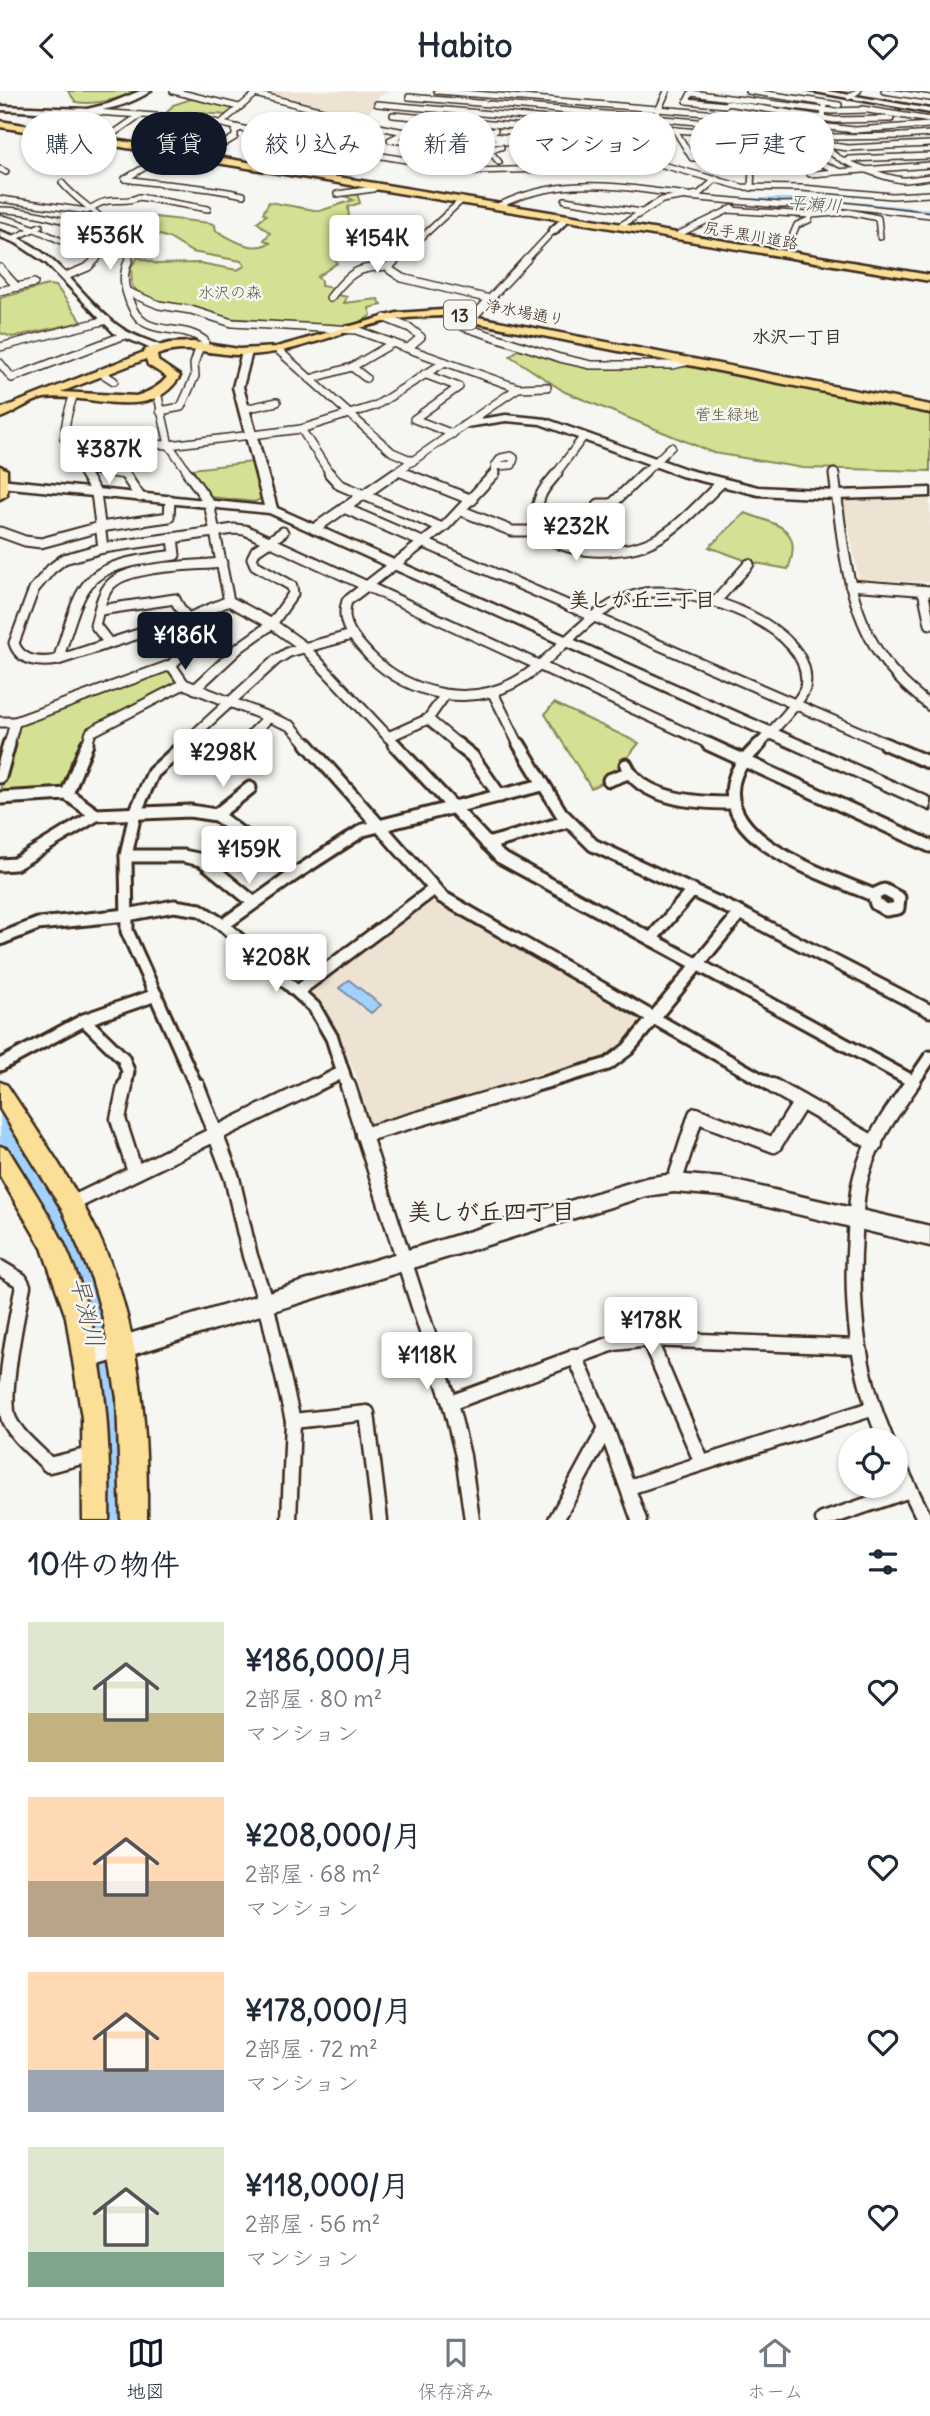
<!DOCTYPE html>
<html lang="ja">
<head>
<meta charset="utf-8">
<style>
  :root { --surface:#fff; --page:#f6f6f7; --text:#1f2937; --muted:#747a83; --line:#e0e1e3; --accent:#111827 }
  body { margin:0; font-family:Delius,"Klee One",sans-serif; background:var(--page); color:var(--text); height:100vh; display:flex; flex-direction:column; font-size:26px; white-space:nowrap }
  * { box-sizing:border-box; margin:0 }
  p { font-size:23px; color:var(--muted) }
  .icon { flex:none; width:38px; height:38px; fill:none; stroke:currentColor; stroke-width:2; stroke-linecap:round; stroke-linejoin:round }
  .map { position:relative; height:1429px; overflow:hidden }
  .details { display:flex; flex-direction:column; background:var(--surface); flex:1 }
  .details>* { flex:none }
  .top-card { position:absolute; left:21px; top:21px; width:889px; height:63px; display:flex; gap:14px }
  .buttons { position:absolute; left:838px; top:1337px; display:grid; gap:14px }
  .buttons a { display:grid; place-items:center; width:70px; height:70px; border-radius:50%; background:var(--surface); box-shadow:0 2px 5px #0004; font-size:35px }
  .price { position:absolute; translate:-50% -60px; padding:0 16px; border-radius:7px; background:#fff; color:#222; font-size:23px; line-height:46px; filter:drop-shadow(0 2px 4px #0008) }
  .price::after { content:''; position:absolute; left:50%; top:42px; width:21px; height:16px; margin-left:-10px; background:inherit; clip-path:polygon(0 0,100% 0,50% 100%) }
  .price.on { background:var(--accent); color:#fff }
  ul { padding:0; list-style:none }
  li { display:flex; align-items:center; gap:21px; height:175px; padding:0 28px }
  li span { display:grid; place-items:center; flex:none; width:196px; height:140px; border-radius:0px; color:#555 }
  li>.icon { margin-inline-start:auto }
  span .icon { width:84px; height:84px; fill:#fffc; stroke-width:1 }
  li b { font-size:30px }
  h2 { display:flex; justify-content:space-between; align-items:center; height:84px; padding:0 28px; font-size:30px }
  .pill { padding:0 24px; border-radius:32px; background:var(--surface); box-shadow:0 2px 5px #0004; font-size:24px; line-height:63px }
  .pill.on { background:var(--accent); color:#fff }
  header { display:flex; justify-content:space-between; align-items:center; height:91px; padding:0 28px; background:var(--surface); font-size:32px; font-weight:700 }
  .tabs { display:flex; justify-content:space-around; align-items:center; height:98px; border-top:2px solid var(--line); background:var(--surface); font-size:19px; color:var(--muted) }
  .tabs a { display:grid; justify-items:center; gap:4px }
  .tabs .on { color:var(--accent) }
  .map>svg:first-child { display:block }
  .built { fill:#eee3d3 }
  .green { fill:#d4e194; stroke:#888659; stroke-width:2 }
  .water { fill:#a3d1fe; stroke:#798ea4; stroke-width:2 }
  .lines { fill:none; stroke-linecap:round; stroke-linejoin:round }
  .river { fill:#a3d1fe; fill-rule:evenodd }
  .street-far4-casing { stroke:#3b2a1e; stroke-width:8 }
  .street-far3-casing { stroke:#3b2a1e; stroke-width:10 }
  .street-far2-casing { stroke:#3b2a1e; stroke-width:13 }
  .street-far1-casing { stroke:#3b2a1e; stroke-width:17 }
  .street-casing { stroke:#3b2a1e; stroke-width:19 }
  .secondary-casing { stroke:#3b2a1e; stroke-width:5 }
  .primary-casing { stroke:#3b2a1e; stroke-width:5 }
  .street-far4 { stroke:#f6f6f2; stroke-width:5 }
  .street-far3 { stroke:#f6f6f2; stroke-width:7 }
  .street-far2 { stroke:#f6f6f2; stroke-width:9 }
  .street-far1 { stroke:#f6f6f2; stroke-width:11 }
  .street { stroke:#f6f6f2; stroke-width:14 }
  .secondary { fill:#f6f6f2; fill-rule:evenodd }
  .primary { fill:#fbdf96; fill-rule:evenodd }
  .labels { text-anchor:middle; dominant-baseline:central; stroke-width:5; stroke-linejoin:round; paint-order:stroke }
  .far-street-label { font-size:16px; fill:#3b2a1e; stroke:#f6f6f2 }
  .far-park-label { font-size:16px; fill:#61583c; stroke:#f6f6f2 }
  .far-water-label { font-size:18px; font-style:italic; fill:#555456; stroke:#f6f6f2 }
  .shield { fill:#f6f6f2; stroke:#73675e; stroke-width:2 }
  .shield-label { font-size:18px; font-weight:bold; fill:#3b2a1e }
  .far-neighbourhood-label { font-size:18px; font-weight:bold; fill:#3b2a1e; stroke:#f6f6f2 }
  .neighbourhood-label { font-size:21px; font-weight:bold; fill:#3b2a1e; stroke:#f6f6f2 }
  .near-neighbourhood-label { font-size:24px; font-weight:bold; fill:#3b2a1e; stroke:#f6f6f2 }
  .near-water-label { font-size:24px; font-style:italic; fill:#555456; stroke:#f6f6f2 }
</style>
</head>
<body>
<header><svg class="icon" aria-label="back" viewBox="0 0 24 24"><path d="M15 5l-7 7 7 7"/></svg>Habito<svg class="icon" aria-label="heart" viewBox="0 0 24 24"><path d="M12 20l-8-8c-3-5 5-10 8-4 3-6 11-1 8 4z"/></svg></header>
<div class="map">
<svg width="930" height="1429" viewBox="0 0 930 1429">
  <rect width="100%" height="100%" fill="#f6f6f2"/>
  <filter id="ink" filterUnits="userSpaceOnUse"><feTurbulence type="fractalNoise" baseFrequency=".0143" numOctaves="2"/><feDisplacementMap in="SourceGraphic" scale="14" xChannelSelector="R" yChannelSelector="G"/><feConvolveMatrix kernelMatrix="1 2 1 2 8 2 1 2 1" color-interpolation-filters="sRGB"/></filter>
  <g filter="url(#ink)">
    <g class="built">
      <polygon points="266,0 388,0 375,9 378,11 360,31 261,3"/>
      <polygon points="930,406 930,491 859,489 843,408"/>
      <polygon points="433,808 644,929 622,956 590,973 369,1036 357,986 327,921 310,900"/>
    </g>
    <g class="green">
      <path d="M68,0h72c-20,7 -44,15 -64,11z"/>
      <polygon points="191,8 235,17 227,24 186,21 178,25 164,25 173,14"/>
      <path d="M357,102l3,10 -12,4 1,11 32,9 7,9 -11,6 2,9 -16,-7h-21v6l-7,6 2,7 -20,14 4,3v6l19,3 -2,6 9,2 -3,6 34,-4 4,6 -13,3 2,7c-9,9 -23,10 -36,11l-109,-8 -32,-11 -35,-5 -18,-7 -9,-9 -1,-19 7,-10 19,7 43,-1 37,7 8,-4 -4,-5 -49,-9 -23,-14 -47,-15 18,-1 6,-6 64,7 5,2 1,6c18,8 33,22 54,12l-6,-3 6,-7 -13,-11 9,-7 -3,-2 6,-11 51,9 33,-11 -8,-4z"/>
      <polygon points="48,194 56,195 82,231 12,246 0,242 0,207"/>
      <path d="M519,258c64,20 109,23 175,17l236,46v59l-127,-3 -89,-15 -149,-61 -55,-36z"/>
      <polygon points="252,371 261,408 254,411 211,406 191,378"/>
      <path d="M745,422c33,12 59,15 43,56l-38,-7 -41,-15z"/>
      <polygon points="169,577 180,592 88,639 82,658 71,669 65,700 0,704 18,632"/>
      <polygon points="554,612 639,652 622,673 624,681 591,697 545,623"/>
    </g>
    <polygon class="water" points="349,889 381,914 371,922 339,897"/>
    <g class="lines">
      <g class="river">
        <polygon points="739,107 814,107 930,118 930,124 814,113 735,112 735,108"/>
        <path d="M0,1022l8,3c30,49 61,97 81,151 32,81 38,167 36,253h-30v-95l-13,-96 -25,-79 -57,-105z"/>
      </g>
      <g class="street-far4-casing">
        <g id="street-far4">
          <polyline points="173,0 239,16"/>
          <polyline points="437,0 719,23"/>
          <polyline points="748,0 839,14"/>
          <polyline points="884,0 930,7"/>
          <polyline points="255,3 335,23 363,33 415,43 494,40"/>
          <polyline points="409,6 721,33"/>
          <polyline points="849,6 858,0"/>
          <polyline points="727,12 835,29 891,28"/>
          <polyline points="377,13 780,48 848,57 930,53"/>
          <polyline points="725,14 687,10 691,2 831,20 866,19"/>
          <path d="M825,14c-3,15 -6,34 6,47 8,10 58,27 72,28 8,0 18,-2 27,-3"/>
          <polyline points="862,18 930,29"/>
          <polyline points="80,20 202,28 248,39 283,40 288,47 297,51 473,80 622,76 652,71 742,96 802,97 892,105 930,103"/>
          <polyline points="657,22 667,0"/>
          <polyline points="393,24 655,48 660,51"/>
          <polyline points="720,24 855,39 930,34"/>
          <polyline points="220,33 258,1"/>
          <polyline points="721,34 834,46 902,45"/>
          <polyline points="47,39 75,21"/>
          <polyline points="495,39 491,45 619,57"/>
          <polyline points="675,39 692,67 741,65"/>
          <polyline points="406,41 390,49 432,53"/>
          <polyline points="704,42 721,66"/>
          <polyline points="902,45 930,43"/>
          <polyline points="751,46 751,52 764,68"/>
          <polyline points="104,49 140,24"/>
          <polyline points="797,50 805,65 838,80"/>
          <polyline points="463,54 503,50 520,55 558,77"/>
          <polyline points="202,66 235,46 235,40 239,38"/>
          <polyline points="849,68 930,65"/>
          <polyline points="499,71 489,59 501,56"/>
          <path d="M250,74c20,-12 43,-20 66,-11v6"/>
          <polyline points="0,78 6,81"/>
          <polyline points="810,83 930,74"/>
          <path d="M125,88c39,6 79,7 118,16"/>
          <polyline points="125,88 172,60"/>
          <path d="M62,92c11,13 22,20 35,31 12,10 21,22 34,32l-3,15"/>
          <polyline points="751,97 752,77"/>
          <polyline points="337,103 373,98 377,95"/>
          <polyline points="687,106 780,114 832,113 930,124"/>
          <polyline points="0,108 87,120"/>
          <polyline points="565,109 641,121"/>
          <path d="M498,115c51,-25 101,-23 156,-15 13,2 25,2 38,5"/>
          <path d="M0,119c25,-1 98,14 108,38l-14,13"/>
          <path d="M89,119c21,-17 33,-4 50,-13l69,12"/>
          <polyline points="728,119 811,124"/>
          <path d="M0,127c36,6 65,30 101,36"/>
          <polyline points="620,135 662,109 699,103 716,88"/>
          <polyline points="793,143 797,134 809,129 811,124 849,121 878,127 880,146"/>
          <polyline points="677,144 733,117"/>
          <polyline points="14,147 40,135"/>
          <polyline points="396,170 462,109"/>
          <polyline points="525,170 552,141"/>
        </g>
      </g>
      <g class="street-far3-casing">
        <g id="street-far3">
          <path d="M129,168c-6,14 -6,24 -1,38 14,47 49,22 77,44l-1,6"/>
          <polyline points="397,168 390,175 390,179 402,187 490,208"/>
          <polyline points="527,168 464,236 560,267 591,274 673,274 689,270"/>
          <polyline points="0,177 17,196 0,200"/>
          <polyline points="66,185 88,176 96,168"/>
          <polyline points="17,196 34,192"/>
          <polyline points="128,201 159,214 191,219 232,232 356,239 518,297 547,296"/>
          <path d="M330,207c20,-26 27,-31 60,-32"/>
          <polyline points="385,227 410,237 421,246 408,257"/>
          <polyline points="0,256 107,229"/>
          <polyline points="278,259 392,361 413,370"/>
          <polyline points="0,272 12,287 125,244"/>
          <polyline points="352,276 366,287"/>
          <polyline points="100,281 114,290"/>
          <polyline points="424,283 459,296 414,328 453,343"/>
          <polyline points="310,288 352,276 393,252"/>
          <polyline points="157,301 169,354 190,384"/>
          <path d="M73,306c-14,41 -9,42 12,78"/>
          <polyline points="244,318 277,311"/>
          <polyline points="160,320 181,316 195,285 194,273 200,255"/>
          <polyline points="301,338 331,384"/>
          <polyline points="64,348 169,354 301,338 375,315 445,271"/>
          <polygon points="511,365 514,367 512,374 495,375 501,367"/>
          <polyline points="495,375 495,384"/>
          <polyline points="81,378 125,384"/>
          <polyline points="399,380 409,384"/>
          <polyline points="392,384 518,297"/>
          <polyline points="555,384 584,345"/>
          <polyline points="642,384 671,356"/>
        </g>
      </g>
      <g class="street-far2-casing">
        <g id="street-far2">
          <polyline points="84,382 96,402 103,457"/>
          <polyline points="124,382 140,406"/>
          <polyline points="188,382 209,412 229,510 272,533 304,556 396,654"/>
          <polyline points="329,382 340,394 442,437"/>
          <polyline points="404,382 472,409"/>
          <path d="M495,382l-49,52 -99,76c-8,23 8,39 23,55 20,20 46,33 74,38 100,15 121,-87 201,-101 47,-8 172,33 160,95 -3,13 -36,46 -46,57"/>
          <path d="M557,382c-5,7 -13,14 -16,22 -26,61 70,63 105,49 30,-12 52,-39 75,-61"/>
          <path d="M834,383c8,61 11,129 47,182 13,20 31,35 49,50"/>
          <polygon points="599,413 612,413 616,419 606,423 595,420"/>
          <polyline points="612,413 644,382"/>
          <polyline points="344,417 889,654"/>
          <polyline points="462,420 512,440 543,440"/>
          <polyline points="314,438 395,382"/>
          <polyline points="0,441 25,450 41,452 100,436 169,426 170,409"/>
          <polyline points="850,494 930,500"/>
          <polyline points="923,500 930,533"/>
          <path d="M229,510l-41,17 -130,42c-17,3 -38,2 -44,-17l20,-54 17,-20 13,-10 39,-11 131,-19 11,1 467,215"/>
          <polyline points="716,510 749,473"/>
          <path d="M109,552l-14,-18c4,-13 6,-31 16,-41 19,-19 84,-18 111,-21"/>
          <path d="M58,569c27,-86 24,-93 117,-105l-2,-17"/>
          <polyline points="171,574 184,593 291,635 308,654"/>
          <polyline points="195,598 240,556 272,533 293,503 292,495 255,474 252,467 256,459 283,441"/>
          <polyline points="493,602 519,654"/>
          <polyline points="429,629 459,654"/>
          <path d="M0,631h15l156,-57 31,-30c-10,-13 -21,-21 -27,-36l-75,11"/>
          <polyline points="388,646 428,628 445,604"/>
          <polyline points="9,654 15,631"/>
          <polyline points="87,654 91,641 184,593"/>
          <polyline points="183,654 276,569 289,561 352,544"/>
          <polyline points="241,654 269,626"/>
        </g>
      </g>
      <g class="street-far1-casing">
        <g id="street-far1">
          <polyline points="185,653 153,682 135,722 126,765 127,840 197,997"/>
          <polyline points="307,653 442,806 776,997"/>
          <polyline points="394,653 500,766 914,991"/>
          <polyline points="457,653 472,665 500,705"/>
          <polyline points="519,653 561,722 593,754 740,822 930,920"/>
          <polyline points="708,653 930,755"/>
          <path d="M760,653c-8,8 -19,18 -24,30 -26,66 92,102 137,121"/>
          <polyline points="885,653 930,672"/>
          <path d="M626,674c15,35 72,38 105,38"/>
          <polyline points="0,686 9,653"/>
          <polyline points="609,689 628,682"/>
          <polyline points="67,703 87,653"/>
          <polyline points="0,707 67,703 96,724"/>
          <polyline points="216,724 250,697"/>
          <polyline points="487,753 566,731"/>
          <polyline points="126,765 183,765 202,769 253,811"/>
          <polyline points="0,774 15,773 96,724 190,720 216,724 295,783 363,739 542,694"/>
          <polygon points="884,799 899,807 898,817 886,819 876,813 873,804"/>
          <polyline points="223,834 295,783"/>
          <polyline points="0,848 38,833 127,824 174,815 200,819 223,834 314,916 332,947 348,997"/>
          <polyline points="651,848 693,799"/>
          <polyline points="298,900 434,798"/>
          <polyline points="84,929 123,967 128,980 125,997"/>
          <polyline points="0,974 84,929 156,904"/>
          <polyline points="311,997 343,981"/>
          <polyline points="526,997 608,973 628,958 740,822"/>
          <polyline points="909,997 930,966"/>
        </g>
      </g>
      <g class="street-casing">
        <g id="street">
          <polyline points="125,995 118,1028 135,1081"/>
          <polyline points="197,995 232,1087 250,1165 266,1212 293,1330 289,1429"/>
          <polyline points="348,995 450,1312 463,1365 472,1429"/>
          <polyline points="773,995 875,1053"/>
          <polyline points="363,1044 532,995"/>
          <polyline points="674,1092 696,1024 774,1054 801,1011"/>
          <polyline points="71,1113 314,995"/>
          <path d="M0,1177l20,12 3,6c-6,29 -23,109 -14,134 9,18 27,31 40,45l45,-11"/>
          <polyline points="649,1248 702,1372"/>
          <polyline points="575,1265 606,1337 639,1429"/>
          <polyline points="450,1312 614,1252 649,1248 857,1256"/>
          <polyline points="293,1330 367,1322 380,1429"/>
          <path d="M886,1349c-29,-67 -36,-133 -31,-206 1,-21 1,-43 8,-64 9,-31 29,-58 47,-84"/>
          <polyline points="896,1370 925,1429"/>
          <polyline points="629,1396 871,1318"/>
          <polyline points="556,1429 606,1337"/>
          <polyline points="823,1429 910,1399"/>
        </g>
      </g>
      <g class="secondary-casing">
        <g id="secondary">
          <path d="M140,0h11c-45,30 -100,21 -151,19v-4l87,3 21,-5z"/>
          <polygon points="810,0 827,0 930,18 930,22"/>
          <polygon points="564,125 571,127 555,143 549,143 549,139"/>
          <path d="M0,140c57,17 74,60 117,94 13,10 30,15 45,21v4h-8l-40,-17 -68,-70 -30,-20 -16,-6z"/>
          <polygon points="247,258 252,261 243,296 277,417 930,707 930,719 269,422 0,396 0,388 264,415 233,296 242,261"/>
          <polygon points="506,324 546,328 689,379 758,396 837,400 930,397 930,405 837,408 758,404 681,385 540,333 506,330 467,336 461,333 467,330"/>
          <polygon points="674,1083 722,1087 930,1135 930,1155 722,1105 674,1101 646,1105 86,1278 78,1275 75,1267 78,1259 86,1256 646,1087"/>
        </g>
      </g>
      <g class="primary-casing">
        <g id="primary">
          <polygon points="0,30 930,184 930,190 0,36"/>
          <path d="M442,219l488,95v8l-488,-97c-14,1 -29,1 -43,3 -54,8 -102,37 -158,36 -30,0 -54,-11 -84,0l1,6 22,15c-30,49 -91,16 -136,22 -15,3 -29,15 -44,20v-9l144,-57 2,-3 24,-6 23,-1 46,7 38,-2 120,-34zM146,268l2,6 19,12c-8,10 -18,15 -31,19l-75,-4z"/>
          <polygon points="0,375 7,379 7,404 0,408"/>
          <path d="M0,991l7,3c32,49 66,96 91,149 42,90 50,189 49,286h-26l-4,-122 -14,-80 -11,-39 -29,-68 -63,-102z"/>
          <path d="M0,1055l8,3c19,32 41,63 57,97 39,86 46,181 44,274h-26l-1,-102 -16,-101 -24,-69 -42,-72z"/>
        </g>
      </g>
      <use href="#street-far4" class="street-far4"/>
      <use href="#street-far3" class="street-far3"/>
      <use href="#street-far2" class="street-far2"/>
      <use href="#street-far1" class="street-far1"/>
      <use href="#street" class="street"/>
      <use href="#secondary" class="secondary"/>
      <use href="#primary" class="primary"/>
    </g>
  </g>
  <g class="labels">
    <g class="far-street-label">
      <text transform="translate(751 144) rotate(10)">尻手黒川道路</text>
      <text transform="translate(525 221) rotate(11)">浄水場通り</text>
    </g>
    <g class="far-park-label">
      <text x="230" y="201">水沢の森</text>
      <text x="727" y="323">菅生緑地</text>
    </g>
    <g class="far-water-label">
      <text transform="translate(815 113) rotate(4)">平瀬川</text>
    </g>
    <rect class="shield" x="444" y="209.5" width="32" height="29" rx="5"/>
    <g class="shield-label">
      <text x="460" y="224">13</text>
    </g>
    <g class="far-neighbourhood-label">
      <text x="797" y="245">水沢一丁目</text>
    </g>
    <g class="neighbourhood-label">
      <text x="642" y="508">美しが丘三丁目</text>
    </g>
    <g class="near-neighbourhood-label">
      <text x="491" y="1120">美しが丘四丁目</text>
    </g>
    <g class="near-water-label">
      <text transform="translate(88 1221) rotate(76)">早渕川</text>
    </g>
  </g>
</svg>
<div class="buttons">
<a><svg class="icon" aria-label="locate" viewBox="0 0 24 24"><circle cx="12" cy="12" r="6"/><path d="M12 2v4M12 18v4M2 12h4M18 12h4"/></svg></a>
</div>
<b class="price" style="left:110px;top:181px">¥536K</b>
<b class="price" style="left:377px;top:184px">¥154K</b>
<b class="price" style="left:109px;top:395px">¥387K</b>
<b class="price" style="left:576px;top:472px">¥232K</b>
<b class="price on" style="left:185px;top:581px">¥186K</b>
<b class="price" style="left:223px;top:698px">¥298K</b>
<b class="price" style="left:249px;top:795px">¥159K</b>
<b class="price" style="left:276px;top:903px">¥208K</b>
<b class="price" style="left:651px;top:1266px">¥178K</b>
<b class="price" style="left:427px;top:1301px">¥118K</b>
<div class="top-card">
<a class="pill">購入</a>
<a class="pill on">賃貸</a>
<a class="pill">絞り込み</a>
<a class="pill">新着</a>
<a class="pill">マンション</a>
<a class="pill">一戸建て</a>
</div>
</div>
<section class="details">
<h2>10件の物件<svg class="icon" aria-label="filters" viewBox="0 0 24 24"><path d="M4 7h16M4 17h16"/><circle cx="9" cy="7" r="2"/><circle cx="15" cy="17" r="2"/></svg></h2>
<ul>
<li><span style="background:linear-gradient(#dfe7d0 65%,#c2b280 0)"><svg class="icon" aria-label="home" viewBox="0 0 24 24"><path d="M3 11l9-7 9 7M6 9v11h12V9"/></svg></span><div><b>¥186,000/月</b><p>2部屋 · 80 m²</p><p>マンション</p></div><svg class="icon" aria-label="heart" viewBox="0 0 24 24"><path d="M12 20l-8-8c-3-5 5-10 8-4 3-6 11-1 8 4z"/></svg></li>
<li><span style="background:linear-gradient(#ffd9b3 60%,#b9a48a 0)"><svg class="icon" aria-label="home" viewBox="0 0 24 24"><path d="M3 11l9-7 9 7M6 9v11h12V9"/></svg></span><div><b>¥208,000/月</b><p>2部屋 · 68 m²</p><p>マンション</p></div><svg class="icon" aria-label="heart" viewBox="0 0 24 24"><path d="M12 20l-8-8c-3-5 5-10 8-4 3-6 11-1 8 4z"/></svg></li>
<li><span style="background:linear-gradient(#ffd9b3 70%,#9aa5b1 0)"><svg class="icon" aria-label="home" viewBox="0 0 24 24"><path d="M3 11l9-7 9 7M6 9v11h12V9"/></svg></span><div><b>¥178,000/月</b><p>2部屋 · 72 m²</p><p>マンション</p></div><svg class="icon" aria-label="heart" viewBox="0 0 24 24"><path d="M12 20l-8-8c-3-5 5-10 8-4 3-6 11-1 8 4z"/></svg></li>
<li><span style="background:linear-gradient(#dfe7d0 75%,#7fa58c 0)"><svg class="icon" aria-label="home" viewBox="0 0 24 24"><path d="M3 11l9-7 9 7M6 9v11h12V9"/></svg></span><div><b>¥118,000/月</b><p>2部屋 · 56 m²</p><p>マンション</p></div><svg class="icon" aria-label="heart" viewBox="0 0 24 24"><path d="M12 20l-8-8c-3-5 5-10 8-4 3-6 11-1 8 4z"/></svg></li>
</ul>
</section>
<nav class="tabs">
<a class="on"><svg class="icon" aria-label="map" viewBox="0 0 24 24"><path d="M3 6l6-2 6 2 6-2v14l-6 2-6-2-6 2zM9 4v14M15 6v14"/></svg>地図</a>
<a><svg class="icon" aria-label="saved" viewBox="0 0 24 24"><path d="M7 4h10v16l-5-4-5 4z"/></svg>保存済み</a>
<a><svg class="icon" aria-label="home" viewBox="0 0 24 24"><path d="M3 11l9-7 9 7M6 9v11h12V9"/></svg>ホーム</a>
</nav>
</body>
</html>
